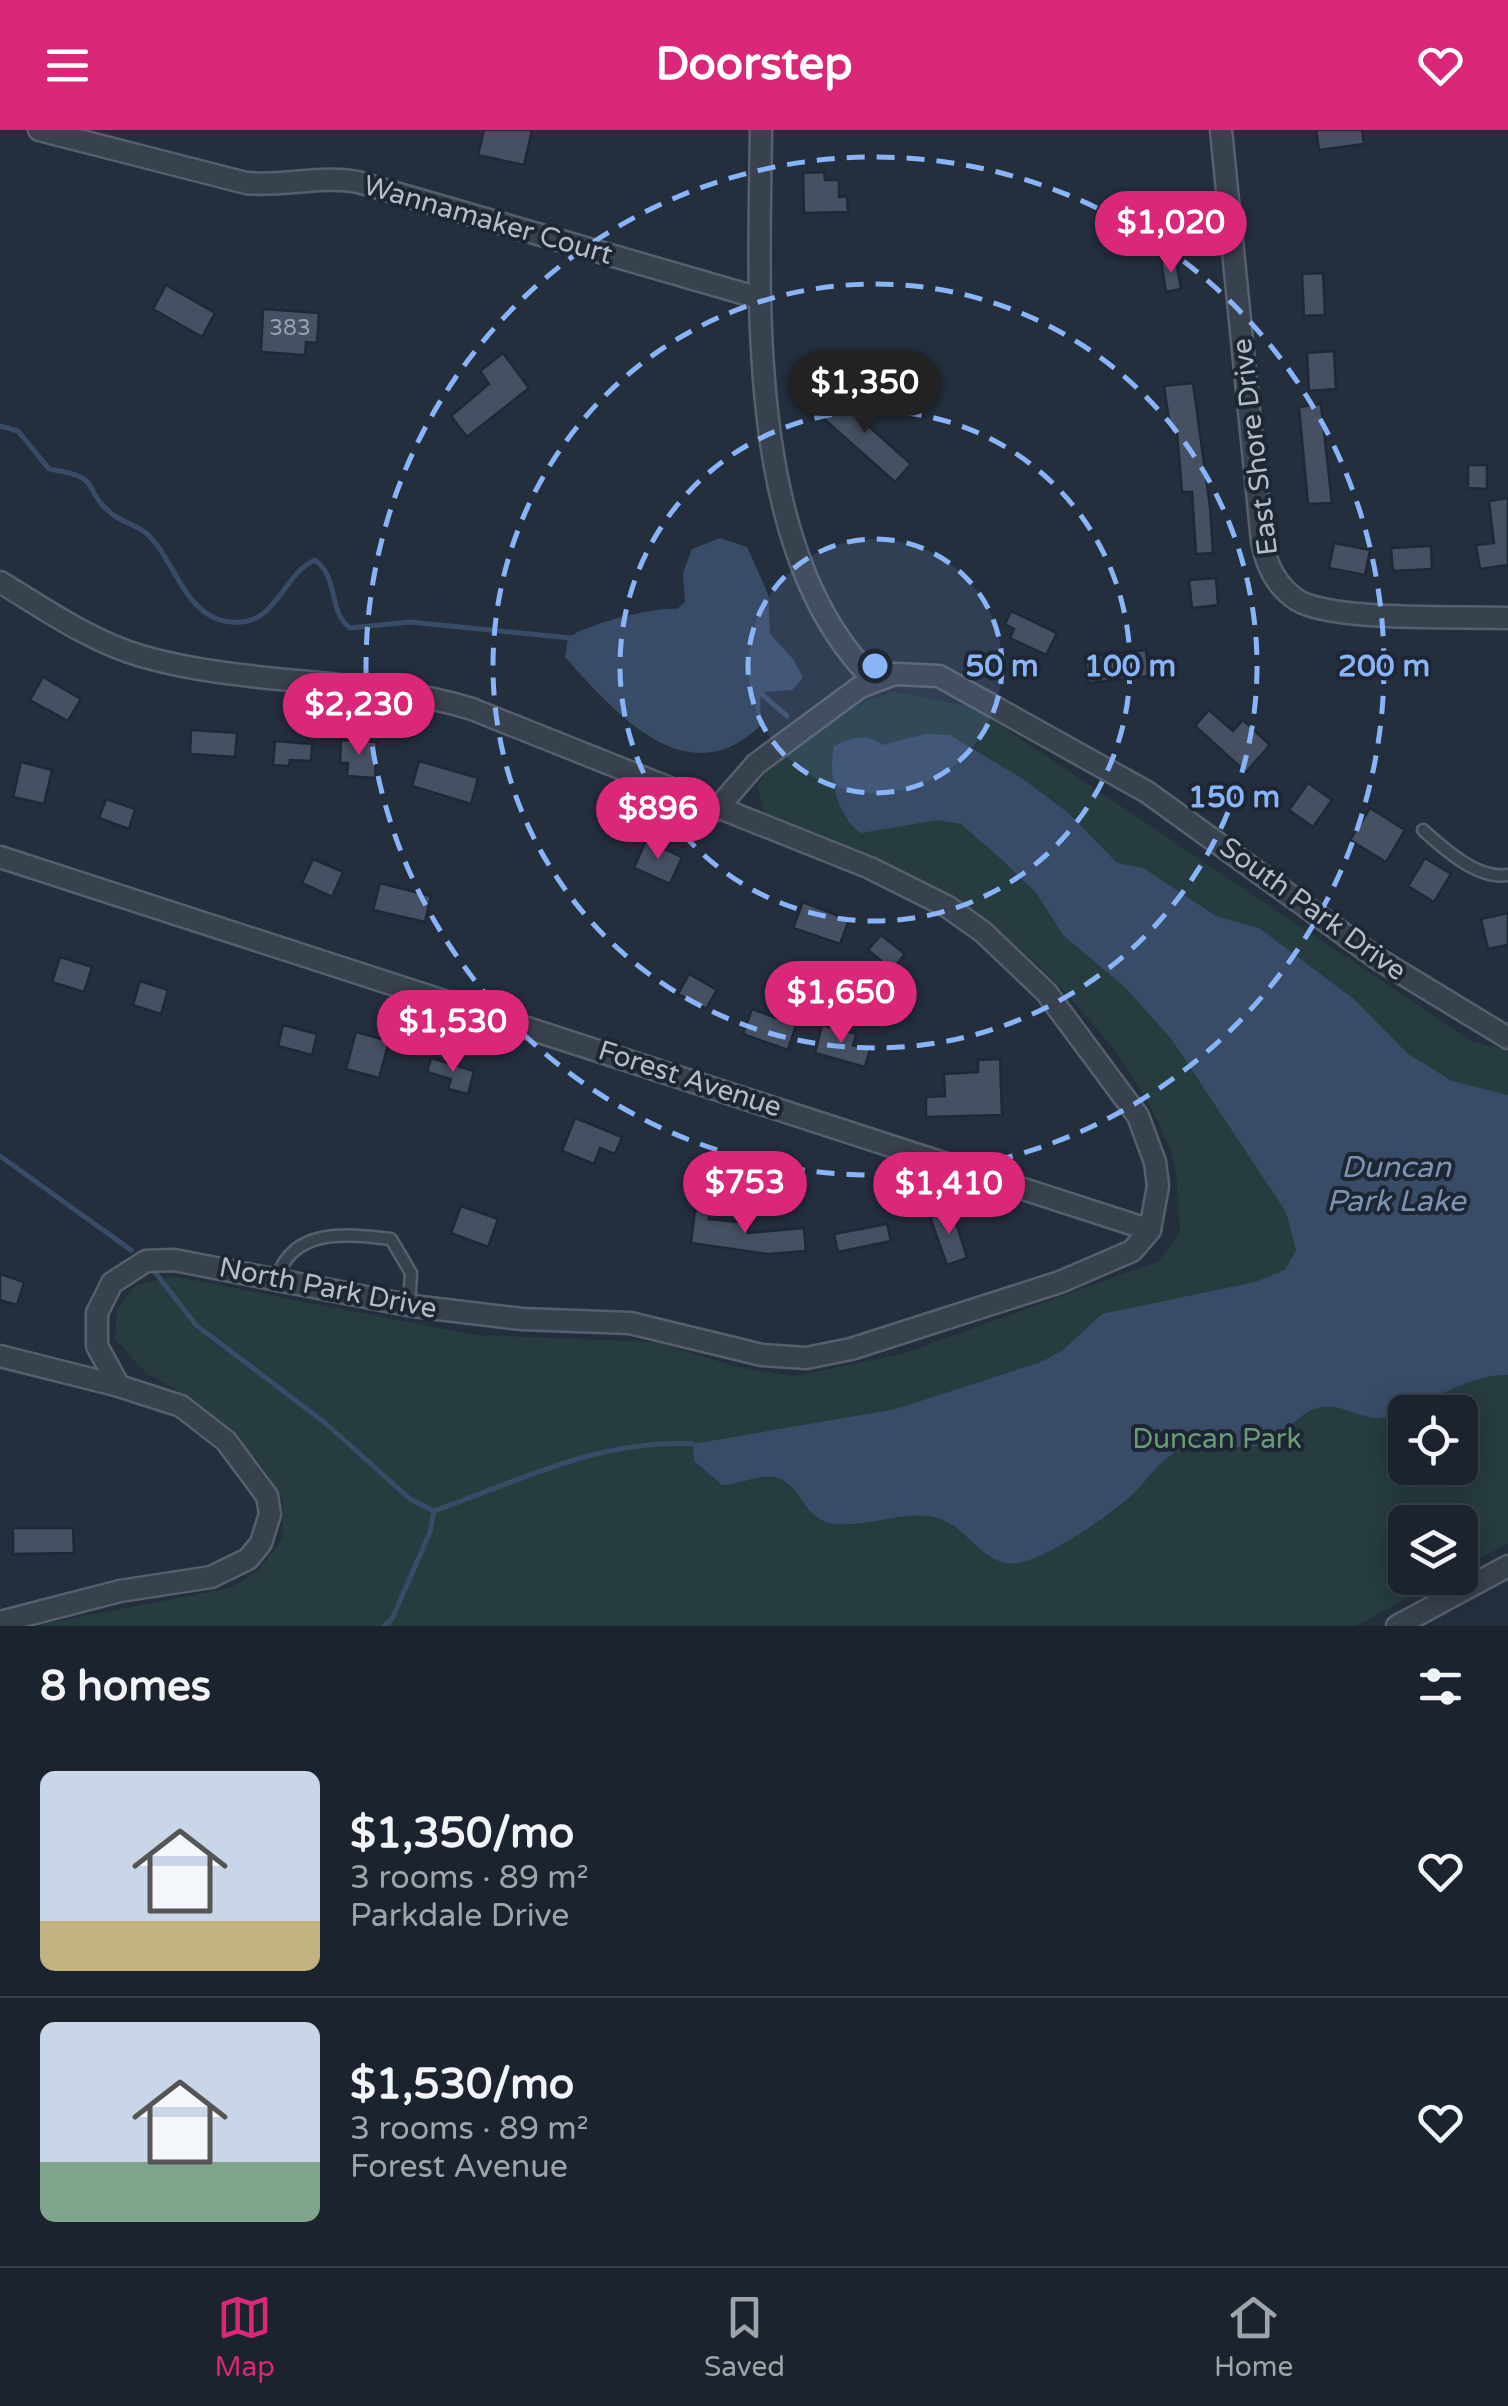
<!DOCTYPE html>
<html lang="en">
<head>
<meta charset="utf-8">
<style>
  :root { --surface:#1b232e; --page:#282f3a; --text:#f1f3f6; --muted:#a0a4aa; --line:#39404a; --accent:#db2777 }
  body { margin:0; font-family:"Varela Round",sans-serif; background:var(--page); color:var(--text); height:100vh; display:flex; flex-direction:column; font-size:38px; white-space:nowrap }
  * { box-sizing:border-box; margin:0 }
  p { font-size:32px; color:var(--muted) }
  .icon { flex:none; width:55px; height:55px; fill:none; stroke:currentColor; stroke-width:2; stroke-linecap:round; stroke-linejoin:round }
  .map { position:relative; height:1496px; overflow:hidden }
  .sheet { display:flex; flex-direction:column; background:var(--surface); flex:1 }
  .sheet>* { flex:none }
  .buttons { position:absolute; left:1388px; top:1265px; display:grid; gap:20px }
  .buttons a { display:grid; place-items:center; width:90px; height:90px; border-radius:15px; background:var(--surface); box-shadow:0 5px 25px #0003,0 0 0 2px var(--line); font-size:50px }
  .price { position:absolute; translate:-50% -85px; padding:0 22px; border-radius:35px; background:var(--accent); color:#fff; font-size:32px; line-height:65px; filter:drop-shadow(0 2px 5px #0008) }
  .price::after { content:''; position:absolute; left:50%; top:60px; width:30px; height:22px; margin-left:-15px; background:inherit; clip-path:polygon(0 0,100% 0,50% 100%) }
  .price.active { background:#222; color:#fff }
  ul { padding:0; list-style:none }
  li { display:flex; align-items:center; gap:30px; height:250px; padding:0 40px }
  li+li { border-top:2px solid var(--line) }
  li span { display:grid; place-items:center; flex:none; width:280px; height:200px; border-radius:15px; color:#555 }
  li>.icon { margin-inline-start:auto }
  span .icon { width:120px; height:120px; fill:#fffc; stroke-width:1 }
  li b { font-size:42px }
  h2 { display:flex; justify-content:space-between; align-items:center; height:120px; padding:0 40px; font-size:42px }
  header { display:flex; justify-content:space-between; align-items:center; height:130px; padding:0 40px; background:var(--accent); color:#fff; font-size:45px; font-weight:700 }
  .tabs { display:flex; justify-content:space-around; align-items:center; height:140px; border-top:2px solid var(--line); background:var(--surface); font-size:28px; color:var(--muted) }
  .tabs a { display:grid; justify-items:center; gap:5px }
  .tabs .active { color:var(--accent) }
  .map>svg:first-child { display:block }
  .green { fill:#263c3f; fill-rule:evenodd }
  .water { fill:#394c67 }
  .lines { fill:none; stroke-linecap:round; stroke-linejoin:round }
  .stream { stroke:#394c67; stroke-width:5 }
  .building { fill:#455162; stroke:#1f2835; stroke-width:2.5 }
  .service-casing { stroke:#565f6c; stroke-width:15 }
  .minor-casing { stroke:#565f6c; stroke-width:25 }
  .service { stroke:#38414e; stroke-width:10 }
  .minor { stroke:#38414e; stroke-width:20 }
  .ring { fill:none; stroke:#8ab4f8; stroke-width:5; stroke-dasharray:18 12 }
  .labels { text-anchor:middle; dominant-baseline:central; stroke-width:8; stroke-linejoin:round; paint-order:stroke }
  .number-label { font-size:22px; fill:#98a1af }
  .street-label { font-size:28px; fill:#b4bcc9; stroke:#1d2633 }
  .park-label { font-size:28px; fill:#6b9a76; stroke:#1d2633 }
  .water-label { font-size:30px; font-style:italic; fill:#7c92b1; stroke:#1d2633 }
  .centre { fill:#8ab4f8; stroke:#1d2633; stroke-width:5 }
  .ring-label { font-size:30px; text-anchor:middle; font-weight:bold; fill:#8ab4f8; stroke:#1d2633; stroke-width:8; stroke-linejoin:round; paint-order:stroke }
</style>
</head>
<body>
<header><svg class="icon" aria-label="menu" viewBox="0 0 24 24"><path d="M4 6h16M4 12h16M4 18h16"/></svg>Doorstep<svg class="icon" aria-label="heart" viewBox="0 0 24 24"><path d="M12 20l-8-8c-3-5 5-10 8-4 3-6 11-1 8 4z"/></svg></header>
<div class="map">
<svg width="1508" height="1496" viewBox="0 0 1508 1496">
  <rect width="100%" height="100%" fill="#242f3e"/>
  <path class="green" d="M894,562l79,15 500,335 35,8v493l-48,26v-47h-55v56h40l-89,48h-1324l198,-38 28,-17 24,-31 1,-41 -26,-40 -69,-63 -42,-23 -31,-34 2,-29 19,-25 37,-9 301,59 181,7 82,25 58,9 110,-23 254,-92 21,-29c-2,-26 -1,-59 -10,-83 -35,-93 -138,-206 -225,-253 -29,-15 -58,-33 -88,-46 -32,-13 -62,-20 -92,-37l-8,-27c29,-51 83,-77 137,-94zM1405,1282h55v56h-55z"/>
  <g class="water">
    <path d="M720,408l27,9 21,47 2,40 23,25 10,19 -11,12 -32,2 1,33c-73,72 -145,-11 -196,-68l3,-19c19,-14 86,-31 109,-29l8,-7 -2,-29 9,-24z"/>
    <path d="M925,604l25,1 73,44 44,33 50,51 26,5 73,48 43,12 96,72 53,54 44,27 56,14v280c-44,-1 -79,31 -120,42 -24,6 -44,-14 -66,-10 -22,3 -35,27 -56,36 -30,12 -60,-7 -89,8 -19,11 -28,27 -43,42 -22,21 -86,65 -116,70 -33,5 -49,-33 -75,-43 -34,-14 -77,10 -113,3 -27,-5 -30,-42 -56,-46 -15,-3 -36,8 -52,8l-28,-24 -1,-17 203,-35 145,-47 22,-12 39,-36 153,-32 30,-12 11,-20 -10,-38 -114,-172 -47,-53 -61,-51 -28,-43 -36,-35 -39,-34 -23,-4 -77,13c-25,-17 -33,-59 -27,-87 20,-9 31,-13 49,-1z"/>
  </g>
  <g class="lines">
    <g class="stream">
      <path d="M0,296l18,5 31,38c57,9 30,18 63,45 10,8 24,11 34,19 32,28 39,94 96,89 35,-3 44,-50 73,-62 24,17 13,52 35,68l60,-6 161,16"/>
      <polyline points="755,558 787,586"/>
      <polyline points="0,1026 131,1120"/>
      <path d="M151,1137l45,58 128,97 86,77 24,12c85,-30 167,-73 259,-67"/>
      <polyline points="384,1496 392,1489 430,1402 434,1381"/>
    </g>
  </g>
  <g class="building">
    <polygon points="484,0 532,0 524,35 478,25"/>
    <polygon points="1316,0 1362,0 1364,14 1319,20"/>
    <polygon points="824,42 825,50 839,50 839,67 847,66 848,82 804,83 803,43"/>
    <polygon points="1176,130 1181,159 1166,162 1161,132"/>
    <polygon points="1323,143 1325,185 1304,186 1302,144"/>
    <polygon points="166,155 215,183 202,207 153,179"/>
    <polygon points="263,179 319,183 317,213 306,212 305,225 261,222"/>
    <polygon points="1334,221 1336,259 1309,261 1307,223"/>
    <polygon points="503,223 529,258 467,307 451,286 489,254 480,241"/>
    <polygon points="1193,253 1210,377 1213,423 1196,424 1192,362 1182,362 1177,303 1171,304 1164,256"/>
    <polygon points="849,259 868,276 858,287 911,334 895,352 823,288"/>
    <polygon points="1321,274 1332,373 1308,374 1299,277"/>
    <polygon points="1468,335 1487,335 1487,359 1468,358"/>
    <polygon points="1508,368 1508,435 1480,439 1476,415 1494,413 1489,371"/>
    <polygon points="1334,413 1370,420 1365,445 1329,438"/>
    <polygon points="1431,416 1432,439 1393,441 1391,418"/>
    <polygon points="1216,448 1218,475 1192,478 1189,450"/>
    <polygon points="1011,481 1057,503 1046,525 1010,508 1014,499 1005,494"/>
    <polygon points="1146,520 1149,546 1088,553 1085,527"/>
    <polygon points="43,547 81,569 68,591 30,570"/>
    <polygon points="1209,580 1233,601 1243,590 1270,615 1246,642 1195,596"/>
    <polygon points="191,600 237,603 235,627 190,624"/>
    <polygon points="341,610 377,612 375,648 347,646 348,633 340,633"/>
    <polygon points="275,611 312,614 311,631 290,630 289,636 273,635"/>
    <polygon points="419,631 478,648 471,674 412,656"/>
    <polygon points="21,632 52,640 44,674 13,667"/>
    <polygon points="1308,653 1332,670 1313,697 1289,680"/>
    <polygon points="106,669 135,679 129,699 99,688"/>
    <polygon points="1370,678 1405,700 1386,732 1350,710"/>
    <polygon points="646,710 682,727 670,754 634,738"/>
    <polygon points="1425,728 1451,744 1434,772 1408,756"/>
    <polygon points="313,729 343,742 332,767 302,753"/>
    <polygon points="380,753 431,766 425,792 373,780"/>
    <polygon points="803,772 849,790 840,814 793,798"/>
    <polygon points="1508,783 1508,815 1488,819 1481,789"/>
    <polygon points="881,805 905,824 892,840 868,820"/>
    <polygon points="60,827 92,837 84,862 52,852"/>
    <polygon points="689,844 717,860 706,879 678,864"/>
    <polygon points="140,851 168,860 161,884 133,875"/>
    <polygon points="752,879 796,895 788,920 743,904"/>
    <polygon points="283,895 317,904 312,925 278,916"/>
    <polygon points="822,895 856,904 853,915 870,919 865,937 815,923"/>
    <polygon points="356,902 389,911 379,948 346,939"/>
    <polygon points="431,928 474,941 468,964 448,959 451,949 427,942"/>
    <polygon points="1000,929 1002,985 926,987 926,967 945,966 944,944 978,942 978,930"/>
    <polygon points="575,988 622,1007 615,1024 600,1018 594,1034 562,1021"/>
    <polygon points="461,1076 498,1089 488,1117 451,1103"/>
    <polygon points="695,1080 709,1081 709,1089 749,1093 748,1103 804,1098 806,1121 768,1124 691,1113"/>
    <polygon points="952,1080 967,1128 947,1135 930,1087"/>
    <polygon points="887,1094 891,1111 838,1122 834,1104"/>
    <polygon points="0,1144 24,1152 17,1175 0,1170"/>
    <polygon points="13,1398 73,1398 74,1423 13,1424"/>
  </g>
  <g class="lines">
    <g class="service-casing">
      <g id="service">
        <path d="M1423,700c21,19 55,50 85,45"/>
        <path d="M277,1148c16,-51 71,-44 114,-39l20,34 -2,32"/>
      </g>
    </g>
    <g class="minor-casing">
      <g id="minor">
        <path d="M39,0l207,53c38,4 74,-8 112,-1l401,116"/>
        <path d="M761,0c-2,166 -17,424 113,550"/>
        <path d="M1221,0l41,411c4,24 14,45 35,59 36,22 164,16 211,18"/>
        <path d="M0,452c45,27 90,59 141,74 108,31 224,20 331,53l398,159 78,39 35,25 63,60 92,124 17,46 3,24 -8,44 -18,21 -72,31 -209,67 -45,9 -44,-3 -132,-32 -108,-4 -109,-13 -239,-46 -28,1 -34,22 -15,30v33l22,40 62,20 45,35 41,55 3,18 -9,29 -13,16 -37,18 -91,14 -120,31"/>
        <polyline points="716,680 756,634 860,557 895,544 939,546 1147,662 1378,829 1508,908"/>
        <polyline points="0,727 1150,1100"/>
        <polyline points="0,1226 119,1256"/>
        <polyline points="1397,1496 1508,1436"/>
      </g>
    </g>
    <use href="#service" class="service"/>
    <use href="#minor" class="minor"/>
  </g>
  <circle cx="875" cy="536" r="127" fill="#8ab4f8" fill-opacity=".12"/>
  <g class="ring">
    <circle cx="875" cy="536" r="127"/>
    <circle cx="875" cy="536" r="255"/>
    <circle cx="875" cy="536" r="382"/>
    <circle cx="875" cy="536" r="509"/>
  </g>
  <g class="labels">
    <g class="number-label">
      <text x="290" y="198">383</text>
    </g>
    <g class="street-label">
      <text transform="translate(488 90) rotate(16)">Wannamaker Court</text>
      <text transform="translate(1255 317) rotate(-97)">East Shore Drive</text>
      <text transform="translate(1313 779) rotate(36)">South Park Drive</text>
      <text transform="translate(690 949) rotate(18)">Forest Avenue</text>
      <text transform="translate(328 1158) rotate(11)">North Park Drive</text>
    </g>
    <g class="park-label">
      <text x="1217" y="1309">Duncan Park</text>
    </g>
    <g class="water-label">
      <text x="1396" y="1037">Duncan<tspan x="1396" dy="34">Park Lake</tspan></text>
    </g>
  </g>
  <circle cx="875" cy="536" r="15" class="centre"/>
  <g class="ring-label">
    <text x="1002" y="546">50 m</text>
    <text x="1130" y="546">100 m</text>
    <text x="1384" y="546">200 m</text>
    <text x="1234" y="677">150 m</text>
  </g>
</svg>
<div class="buttons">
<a><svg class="icon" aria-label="locate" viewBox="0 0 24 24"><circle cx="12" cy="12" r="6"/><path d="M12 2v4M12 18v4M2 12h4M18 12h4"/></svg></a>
<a><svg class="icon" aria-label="layers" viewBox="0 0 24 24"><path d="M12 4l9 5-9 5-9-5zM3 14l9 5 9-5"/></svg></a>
</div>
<b class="price" style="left:1171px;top:146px">$1,020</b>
<b class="price active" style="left:865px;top:306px">$1,350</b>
<b class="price" style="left:359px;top:628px">$2,230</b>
<b class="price" style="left:658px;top:732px">$896</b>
<b class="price" style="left:841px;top:916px">$1,650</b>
<b class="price" style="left:453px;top:945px">$1,530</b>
<b class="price" style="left:745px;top:1106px">$753</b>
<b class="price" style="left:949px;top:1107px">$1,410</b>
</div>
<section class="sheet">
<h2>8 homes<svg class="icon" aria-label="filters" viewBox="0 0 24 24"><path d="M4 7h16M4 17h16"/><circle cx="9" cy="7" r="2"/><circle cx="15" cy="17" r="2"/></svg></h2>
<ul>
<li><span style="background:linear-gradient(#c9d6e8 75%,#c2b280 0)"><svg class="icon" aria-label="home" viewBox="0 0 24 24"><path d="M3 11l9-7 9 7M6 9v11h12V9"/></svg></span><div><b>$1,350/mo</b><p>3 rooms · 89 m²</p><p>Parkdale Drive</p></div><svg class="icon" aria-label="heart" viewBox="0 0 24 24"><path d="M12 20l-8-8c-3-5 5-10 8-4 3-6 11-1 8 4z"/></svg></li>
<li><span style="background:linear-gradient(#c9d6e8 70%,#7fa58c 0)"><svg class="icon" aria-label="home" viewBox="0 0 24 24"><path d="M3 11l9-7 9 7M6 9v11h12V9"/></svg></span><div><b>$1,530/mo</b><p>3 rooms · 89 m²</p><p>Forest Avenue</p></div><svg class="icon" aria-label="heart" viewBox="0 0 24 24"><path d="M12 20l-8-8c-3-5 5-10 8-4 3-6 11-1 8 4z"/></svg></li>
</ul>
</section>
<nav class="tabs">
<a class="active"><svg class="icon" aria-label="map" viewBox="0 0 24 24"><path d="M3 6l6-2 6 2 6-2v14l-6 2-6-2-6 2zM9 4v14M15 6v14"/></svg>Map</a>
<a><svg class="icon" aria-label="saved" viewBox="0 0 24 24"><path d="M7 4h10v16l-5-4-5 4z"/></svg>Saved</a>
<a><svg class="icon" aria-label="home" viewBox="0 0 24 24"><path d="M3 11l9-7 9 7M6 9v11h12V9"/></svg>Home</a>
</nav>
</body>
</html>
